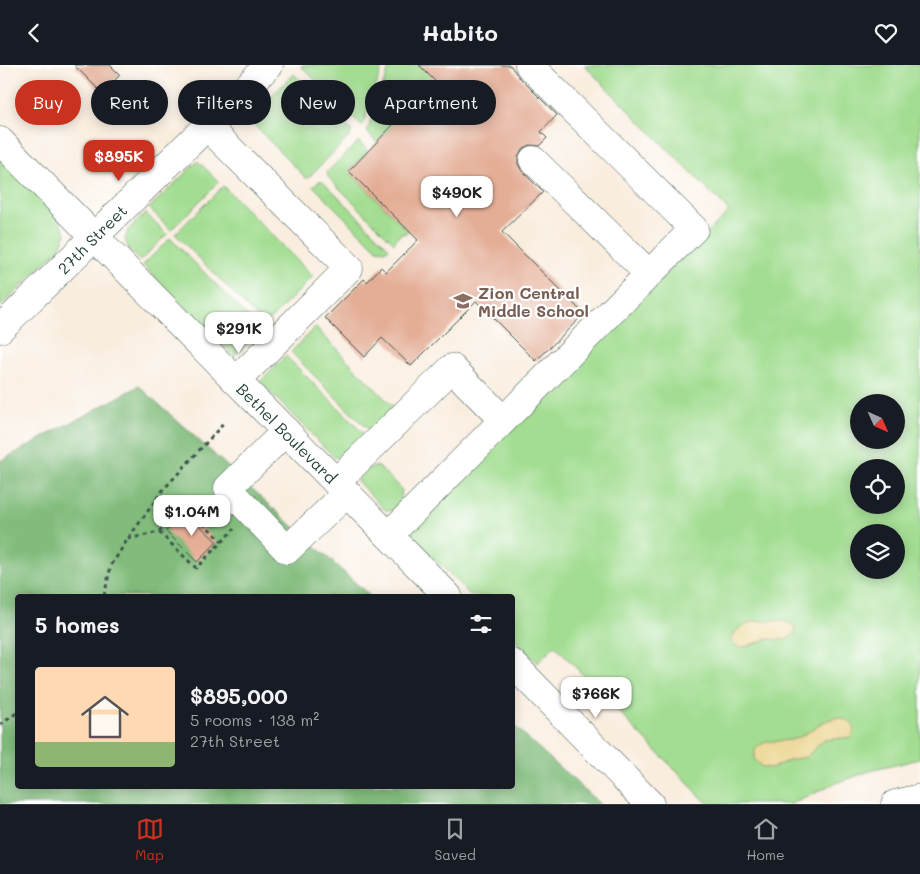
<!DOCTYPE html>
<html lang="en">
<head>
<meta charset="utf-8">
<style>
  :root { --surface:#171b24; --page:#20242c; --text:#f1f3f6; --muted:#9ea1a6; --line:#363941; --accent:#c8321e }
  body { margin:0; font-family:Mali,sans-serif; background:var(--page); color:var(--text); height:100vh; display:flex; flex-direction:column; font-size:19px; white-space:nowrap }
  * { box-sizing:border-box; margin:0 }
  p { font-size:16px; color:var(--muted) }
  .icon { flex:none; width:28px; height:28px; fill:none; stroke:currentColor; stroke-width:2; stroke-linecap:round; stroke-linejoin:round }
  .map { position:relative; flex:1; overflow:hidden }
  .sheet { position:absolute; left:15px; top:529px; width:500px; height:195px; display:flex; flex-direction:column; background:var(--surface); border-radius:5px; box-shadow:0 2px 12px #0003 }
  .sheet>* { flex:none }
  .banner { position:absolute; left:15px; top:15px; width:500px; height:45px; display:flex; gap:10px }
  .needle { width:32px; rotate:135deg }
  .buttons { position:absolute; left:850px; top:329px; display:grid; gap:10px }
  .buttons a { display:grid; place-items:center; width:55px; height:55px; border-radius:50%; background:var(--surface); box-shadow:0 2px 12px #0003; font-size:25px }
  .price { position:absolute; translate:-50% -42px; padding:0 11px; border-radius:10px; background:#fff; color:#222; font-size:16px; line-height:32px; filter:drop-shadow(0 1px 2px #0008) }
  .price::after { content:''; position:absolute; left:50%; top:30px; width:15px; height:11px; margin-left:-8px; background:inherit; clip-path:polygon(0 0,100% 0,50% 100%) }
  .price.selected { background:var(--accent); color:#fff }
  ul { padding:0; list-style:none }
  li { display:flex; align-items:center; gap:15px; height:125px; padding:0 20px }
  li+li { border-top:1px solid var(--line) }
  li span { display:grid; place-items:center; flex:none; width:140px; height:100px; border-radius:5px; color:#555 }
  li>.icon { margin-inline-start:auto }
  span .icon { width:60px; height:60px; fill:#fffc; stroke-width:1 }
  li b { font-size:21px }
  h2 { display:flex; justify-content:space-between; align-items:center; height:60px; padding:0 20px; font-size:21px }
  .tag { padding:0 18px; border-radius:22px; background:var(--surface); box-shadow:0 2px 12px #0003; font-size:18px; line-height:45px }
  .tag.selected { background:var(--accent); color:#fff }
  header { display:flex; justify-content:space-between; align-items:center; height:65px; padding:0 20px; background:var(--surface); font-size:22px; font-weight:700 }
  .menu { display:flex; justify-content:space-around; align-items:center; height:70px; border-top:1px solid var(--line); background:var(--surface); font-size:14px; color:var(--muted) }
  .menu a { display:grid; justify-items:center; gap:2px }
  .menu .selected { color:var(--accent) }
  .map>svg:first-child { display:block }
  .green { fill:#a2dd91; stroke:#608d62; fill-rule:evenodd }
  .forest { fill:#81bc7b; stroke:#507c58 }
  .sand { fill:#eeda9e; stroke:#868c69 }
  .building { fill:#e4ae96 }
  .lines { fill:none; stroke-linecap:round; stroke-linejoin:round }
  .minor-casing { stroke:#40574e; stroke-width:29 }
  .path { stroke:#40574e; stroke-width:3; stroke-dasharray:4 4; stroke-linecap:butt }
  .minor { stroke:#fff; stroke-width:28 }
  .labels { text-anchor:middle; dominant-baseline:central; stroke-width:4.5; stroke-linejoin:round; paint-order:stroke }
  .street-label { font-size:16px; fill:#1f3d34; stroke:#fff }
  .education-label { font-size:16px; font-weight:bold; fill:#785e54; stroke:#fff; text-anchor:start }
</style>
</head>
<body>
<header><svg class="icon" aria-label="back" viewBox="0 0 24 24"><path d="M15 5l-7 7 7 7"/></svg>Habito<svg class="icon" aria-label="heart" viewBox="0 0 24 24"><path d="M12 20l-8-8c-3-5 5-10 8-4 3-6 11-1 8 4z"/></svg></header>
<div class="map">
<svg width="920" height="739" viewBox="0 0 920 739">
  <rect width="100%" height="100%" fill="#fff"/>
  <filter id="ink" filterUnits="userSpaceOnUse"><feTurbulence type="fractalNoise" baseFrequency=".02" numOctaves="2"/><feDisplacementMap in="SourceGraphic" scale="10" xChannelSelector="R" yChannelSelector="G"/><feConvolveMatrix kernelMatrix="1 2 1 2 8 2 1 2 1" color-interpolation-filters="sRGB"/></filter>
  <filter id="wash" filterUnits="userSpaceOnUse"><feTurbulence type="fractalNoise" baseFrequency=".0096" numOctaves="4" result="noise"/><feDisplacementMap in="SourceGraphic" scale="20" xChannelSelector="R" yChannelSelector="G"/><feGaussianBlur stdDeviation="1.12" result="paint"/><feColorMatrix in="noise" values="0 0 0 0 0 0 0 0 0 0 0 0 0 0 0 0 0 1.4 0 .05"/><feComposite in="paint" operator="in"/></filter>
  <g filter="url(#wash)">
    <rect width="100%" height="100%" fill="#f9edde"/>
    <g class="green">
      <polygon points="302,0 383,0 362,62 301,1"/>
      <polygon points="390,0 419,0 437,14 377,77 367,67"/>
      <path d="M584,0h336v694l-50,12 -34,12 -44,21h-84l-153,-158 -18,17 -24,-25 -1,-42h-41l-59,-59 -2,-8 14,-16 305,-302zM859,338h37v37h-37zM859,402h37v38h-37zM859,468h37v37h-37z"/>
      <polygon points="294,9 351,65 350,71 307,114 248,54"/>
      <polygon points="359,76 368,86 349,106 409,167 399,170 394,178 328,112 327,107"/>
      <polygon points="0,92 58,151 66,168 59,184 0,242"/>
      <polygon points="198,96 219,117 171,165 149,143"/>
      <polygon points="319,116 323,116 389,183 385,186 377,185 313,121"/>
      <polygon points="223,121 313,212 265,260 175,169"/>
      <polygon points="146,148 167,169 140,196 129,185 125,174 128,165"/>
      <polygon points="170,173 260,264 234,291 143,200"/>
      <polygon points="315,262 394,343 370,367 291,287"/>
      <polygon points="286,291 366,371 345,392 334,392 260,317"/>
      <polygon points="378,401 402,425 399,442 395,446 385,445 358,417 357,413 364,404"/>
    </g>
    <polygon class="forest" points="139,321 370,531 18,531 18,721 512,721 513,660 600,739 0,739 0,396"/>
    <g class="sand">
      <path d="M759,556h26l9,4 2,8 -11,7 -17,-1 -25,8 -8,-1 -4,-7c4,-11 17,-17 28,-18z"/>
      <path d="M835,653c9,0 15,2 19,10l-3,9 -27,3 -18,17 -17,3 -17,8 -10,-1 -8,-7c0,-5 0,-11 5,-14 10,-8 23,-3 35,-7 15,-5 24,-18 41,-21z"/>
    </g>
    <g id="blocks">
      <g class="building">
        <polygon points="74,0 110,0 120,10 102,28"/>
        <polygon points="419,0 510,0 518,11 557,50 541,67 547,73 539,81 529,80 522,84 518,92 518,99 522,106 543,127 502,167 584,249 536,296 476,236 411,301 382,273 364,292 325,253 364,214 367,217 381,202 386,207 418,175 349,106 435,16"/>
        <polygon points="186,447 217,477 197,497 166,466"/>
      </g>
    </g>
  </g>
  <g filter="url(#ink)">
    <use href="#blocks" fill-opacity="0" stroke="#40574e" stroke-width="1"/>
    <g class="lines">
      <g class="minor-casing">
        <g id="minor">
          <polyline points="207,61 349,203 236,316"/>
          <polyline points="0,76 448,531"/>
          <polyline points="533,95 649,209"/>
          <polyline points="0,264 269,0"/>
          <polyline points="286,366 228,423 287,485 347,428"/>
          <polyline points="336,417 452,303 503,355"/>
          <polyline points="389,470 694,164 529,0"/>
          <polyline points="512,598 650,739"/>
          <polyline points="895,739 920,733"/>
        </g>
      </g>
      <g class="path">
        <polyline points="159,467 185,439 222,477"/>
        <polyline points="128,474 159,467 196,503 234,464"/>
        <polyline points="104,531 111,501 127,475 163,425 225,357"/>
        <polyline points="0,660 18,647"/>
      </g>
      <use href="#minor" class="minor"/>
    </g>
  </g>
  <defs>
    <g id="school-bare" transform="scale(1.5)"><path d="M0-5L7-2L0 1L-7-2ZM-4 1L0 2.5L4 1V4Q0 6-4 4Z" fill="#8d6e63" stroke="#fff" stroke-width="2.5" paint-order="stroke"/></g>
  </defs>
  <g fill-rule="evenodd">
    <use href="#school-bare" x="463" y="236"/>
  </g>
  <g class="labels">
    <g class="street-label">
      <text transform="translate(92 174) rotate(-45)">27th Street</text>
      <text transform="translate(287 368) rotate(45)">Bethel Boulevard</text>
    </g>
    <g class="education-label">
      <text x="478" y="227">Zion Central<tspan x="478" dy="18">Middle School</tspan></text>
    </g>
  </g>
</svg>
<div class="buttons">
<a><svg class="needle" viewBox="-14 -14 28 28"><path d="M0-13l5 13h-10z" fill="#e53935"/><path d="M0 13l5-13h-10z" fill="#9ea1a6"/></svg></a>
<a><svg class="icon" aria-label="locate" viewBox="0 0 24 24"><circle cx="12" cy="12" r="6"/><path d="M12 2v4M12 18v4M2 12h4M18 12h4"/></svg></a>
<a><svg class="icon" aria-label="layers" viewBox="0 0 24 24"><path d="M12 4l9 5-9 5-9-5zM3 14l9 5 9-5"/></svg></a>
</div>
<b class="price selected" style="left:119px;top:117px">$895K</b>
<b class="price" style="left:457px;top:153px">$490K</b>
<b class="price" style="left:239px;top:289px">$291K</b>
<b class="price" style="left:192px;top:472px">$1.04M</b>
<b class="price" style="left:596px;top:654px">$766K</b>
<div class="banner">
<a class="tag selected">Buy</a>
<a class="tag">Rent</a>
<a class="tag">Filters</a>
<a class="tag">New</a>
<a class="tag">Apartment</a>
</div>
<section class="sheet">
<h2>5 homes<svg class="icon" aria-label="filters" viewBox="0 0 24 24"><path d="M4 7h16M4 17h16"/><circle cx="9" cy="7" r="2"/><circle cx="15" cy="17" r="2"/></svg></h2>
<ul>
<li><span style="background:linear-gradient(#ffd9b3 75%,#8fb573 0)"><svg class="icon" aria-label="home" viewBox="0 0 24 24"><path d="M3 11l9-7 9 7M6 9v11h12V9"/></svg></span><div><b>$895,000</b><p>5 rooms · 138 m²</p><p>27th Street</p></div></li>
</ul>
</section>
</div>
<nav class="menu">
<a class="selected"><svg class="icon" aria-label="map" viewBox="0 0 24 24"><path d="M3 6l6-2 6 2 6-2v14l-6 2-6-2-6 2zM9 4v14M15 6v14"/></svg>Map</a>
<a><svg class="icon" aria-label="saved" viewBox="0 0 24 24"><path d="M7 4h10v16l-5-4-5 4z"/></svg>Saved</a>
<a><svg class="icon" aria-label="home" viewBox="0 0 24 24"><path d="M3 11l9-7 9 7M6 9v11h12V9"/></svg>Home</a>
</nav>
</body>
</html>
